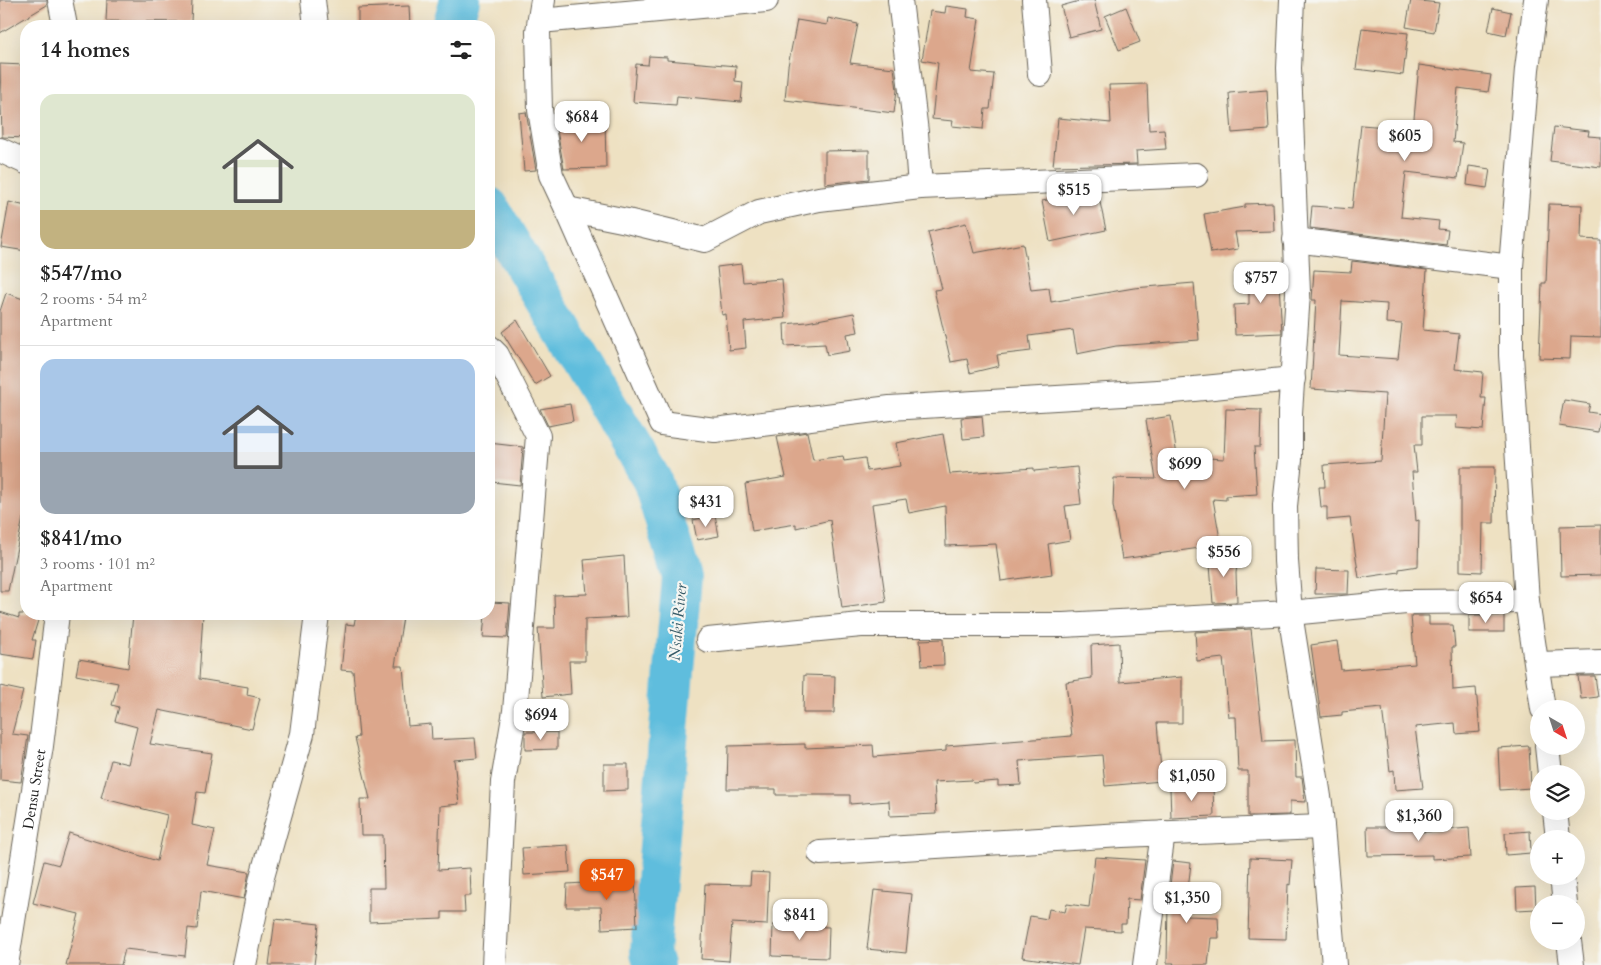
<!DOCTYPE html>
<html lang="en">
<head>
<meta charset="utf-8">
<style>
  :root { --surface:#fff; --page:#f2f2f2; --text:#222; --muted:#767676; --line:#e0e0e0; --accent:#ea580c }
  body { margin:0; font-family:Cardo,serif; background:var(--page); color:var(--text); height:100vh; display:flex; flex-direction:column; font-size:19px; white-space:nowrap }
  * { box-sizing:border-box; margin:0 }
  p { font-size:16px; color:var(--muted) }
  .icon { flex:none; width:28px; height:28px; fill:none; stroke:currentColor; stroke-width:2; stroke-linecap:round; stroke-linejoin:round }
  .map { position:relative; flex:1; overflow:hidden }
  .panel { position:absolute; left:20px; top:20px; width:475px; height:600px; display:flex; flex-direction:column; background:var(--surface); border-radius:20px; box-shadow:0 5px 20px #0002 }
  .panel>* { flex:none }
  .needle { width:32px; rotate:141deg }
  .buttons { position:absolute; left:1530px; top:700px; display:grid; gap:10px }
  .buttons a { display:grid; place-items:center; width:55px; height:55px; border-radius:50%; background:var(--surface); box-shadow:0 5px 20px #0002; font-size:25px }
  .price { position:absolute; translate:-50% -42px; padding:0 11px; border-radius:10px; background:#fff; color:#222; font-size:16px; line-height:32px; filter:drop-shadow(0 1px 2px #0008) }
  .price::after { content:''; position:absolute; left:50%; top:30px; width:15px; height:11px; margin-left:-8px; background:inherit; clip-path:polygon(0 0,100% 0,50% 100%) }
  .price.selected { background:var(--accent); color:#fff }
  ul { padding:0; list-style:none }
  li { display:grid; align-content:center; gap:10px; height:265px; padding:0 20px }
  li+li { border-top:1px solid var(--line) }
  li span { display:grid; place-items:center; height:155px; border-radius:15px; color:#555 }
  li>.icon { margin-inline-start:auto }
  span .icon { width:90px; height:90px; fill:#fffc; stroke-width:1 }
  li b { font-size:21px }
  h2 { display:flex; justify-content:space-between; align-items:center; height:60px; padding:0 20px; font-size:21px }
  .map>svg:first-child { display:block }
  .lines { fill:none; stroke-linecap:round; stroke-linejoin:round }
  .river { stroke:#5fbddd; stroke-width:40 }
  .building { fill:#dca78c; fill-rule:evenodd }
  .minor-casing { stroke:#666156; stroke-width:26 }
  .minor { stroke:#fff; stroke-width:24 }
  .labels { text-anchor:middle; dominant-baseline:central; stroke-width:4.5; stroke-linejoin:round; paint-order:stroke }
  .street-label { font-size:15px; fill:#1c1c1c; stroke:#f6f6f2 }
  .water-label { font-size:16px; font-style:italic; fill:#375c69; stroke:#f6f6f2 }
</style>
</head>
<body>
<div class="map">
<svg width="1601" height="965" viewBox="0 0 1601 965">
  <rect width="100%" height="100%" fill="#f6f6f2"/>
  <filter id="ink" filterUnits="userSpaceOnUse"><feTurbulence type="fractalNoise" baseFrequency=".02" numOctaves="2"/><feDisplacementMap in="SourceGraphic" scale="10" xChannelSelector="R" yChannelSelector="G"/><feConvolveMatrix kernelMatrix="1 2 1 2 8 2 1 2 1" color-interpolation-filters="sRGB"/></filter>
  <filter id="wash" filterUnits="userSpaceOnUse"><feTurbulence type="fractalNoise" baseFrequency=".0096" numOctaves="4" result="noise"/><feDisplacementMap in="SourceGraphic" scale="20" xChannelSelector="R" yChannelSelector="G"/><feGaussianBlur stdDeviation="1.12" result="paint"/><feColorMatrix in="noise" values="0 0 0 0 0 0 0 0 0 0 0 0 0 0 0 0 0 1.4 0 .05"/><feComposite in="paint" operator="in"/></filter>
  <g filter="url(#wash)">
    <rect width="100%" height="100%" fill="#eee1c2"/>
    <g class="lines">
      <g class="river">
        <polyline points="452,26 460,0"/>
        <polyline points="489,207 652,480 682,577 650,952 654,965"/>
      </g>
    </g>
    <g id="blocks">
      <g class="building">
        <polygon points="0,0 47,0 47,5 0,33"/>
        <polygon points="107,0 192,0 191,22 106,21"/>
        <polygon points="1083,0 1094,0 1101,29 1069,37 1061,6"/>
        <polygon points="1411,0 1439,3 1434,32 1406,27"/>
        <polygon points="409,6 410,26 358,26 358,8"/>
        <polygon points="946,6 968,9 967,17 979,19 971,72 994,74 990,109 985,109 983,129 952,126 953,121 932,119 938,63 922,60 930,11 945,13"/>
        <polygon points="1126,7 1140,42 1119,50 1105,16"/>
        <polygon points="1493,8 1511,12 1506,35 1488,31"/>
        <polygon points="828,18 858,24 850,63 894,68 897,90 894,113 785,100 788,66 797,20 827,25"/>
        <polygon points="1362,28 1408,33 1403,75 1356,69"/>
        <polygon points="649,56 667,57 667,60 736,66 735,81 743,82 741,102 677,96 676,105 633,102 636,64 648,65"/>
        <polygon points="0,64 26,65 26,138 2,137"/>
        <polygon points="1419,65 1491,75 1488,92 1458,88 1453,142 1463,143 1458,178 1406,172 1401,217 1439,221 1438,229 1448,230 1446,245 1310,228 1312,206 1352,209 1361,125 1413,129"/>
        <polygon points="1147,84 1149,130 1164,129 1166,149 1136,151 1137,164 1053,166 1058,118 1111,123 1109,85"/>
        <polygon points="1267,90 1269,130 1232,133 1229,93"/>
        <polygon points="526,112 536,170 524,171 519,113"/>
        <polygon points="605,117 606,168 564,169 555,119"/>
        <polygon points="1554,127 1589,131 1588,136 1601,137 1601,167 1550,161"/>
        <polygon points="869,150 869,179 825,184 825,151"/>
        <polygon points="1469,166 1490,169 1487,188 1467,185"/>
        <polygon points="1098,193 1106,230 1050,242 1042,201 1078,194"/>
        <polygon points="9,202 26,206 26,251 1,247"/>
        <polygon points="1273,203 1274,231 1235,232 1238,249 1211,253 1204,214 1245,207 1245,204"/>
        <polygon points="1549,204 1582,205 1581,239 1601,240 1601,337 1571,336 1570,359 1539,358 1542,283 1546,283"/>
        <polygon points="966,223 974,253 1023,244 1031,290 1049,288 1051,302 1134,288 1194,283 1199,340 1116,346 1077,354 1073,330 1029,336 1031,351 997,355 999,366 970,373 967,359 951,362 934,290 942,289 928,232"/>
        <path d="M1352,261l75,9 -4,60 36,4 -4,35 28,3 -2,26h5l-3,32 -27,-2 1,-12h-35v29h-8l3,27h-5l4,49 3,-1 -1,46 -19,3v3l-40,6 -9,-60 -23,2v-13h-6l-2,-20h6l-1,-22 57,-4 4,-67 -74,-5 5,-89h-4l2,-30 37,2zM1342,301l45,3 -1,19 16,1 -4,35 -59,-4z"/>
        <polygon points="741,264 743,282 782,279 785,318 744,322 746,348 729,350 726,314 722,315 717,267"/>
        <polygon points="1278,267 1282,333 1235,335 1234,305 1249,304 1249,268"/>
        <polygon points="6,293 26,300 26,519 23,518 8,591 0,591 0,311"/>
        <polygon points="854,313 858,332 847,334 850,351 827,355 825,344 785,346 784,324 807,322"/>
        <polygon points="517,320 550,376 535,385 502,332"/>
        <polygon points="1564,400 1590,404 1588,412 1601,414 1598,432 1559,426"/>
        <polygon points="570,404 573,421 548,426 540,409"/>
        <polygon points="1226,409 1261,410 1260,447 1254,447 1257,494 1226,496 1226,500 1213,499 1221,545 1122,559 1113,505 1114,478 1156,479 1146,420 1171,416 1177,456 1224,459"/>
        <polygon points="982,416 984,437 963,439 961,418"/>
        <polygon points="807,432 813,460 843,456 844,461 865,458 867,471 900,466 896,443 943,434 950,474 1034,468 1034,471 1077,467 1081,504 1065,506 1070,540 1048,544 1052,574 1001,581 996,544 946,546 945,506 909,513 906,499 872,504 886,602 842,608 830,520 796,528 796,524 752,531 745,484 786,477 777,437"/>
        <polygon points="489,443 523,447 520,485 492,482 492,480 489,480"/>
        <polygon points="1460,467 1495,467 1494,523 1483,523 1482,572 1460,571"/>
        <polygon points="715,515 719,536 697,540 693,520"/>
        <polygon points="1601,525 1601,575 1561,576 1560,526"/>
        <polygon points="1209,552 1238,556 1236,573 1237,602 1213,603"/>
        <polygon points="624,556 627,617 585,619 585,661 569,661 571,694 543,697 538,628 555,628 554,595 587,594 584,560"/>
        <polygon points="1316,569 1349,570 1348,594 1315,594"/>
        <polygon points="489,602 510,603 507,638 483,637 485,614 489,614"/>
        <polygon points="0,612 19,618 19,614 40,614 32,640 36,640 33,659 0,654"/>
        <polygon points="133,614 203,614 199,679 248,687 247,695 260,698 252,729 159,710 150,744 212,753 205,793 197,792 192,825 215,830 207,865 249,872 244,899 201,891 197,929 188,928 185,956 125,949 121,965 66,965 79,914 33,903 44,861 59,865 69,833 157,861 167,815 101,798 111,760 128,764 137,727 115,721 119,707 112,705 118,683 76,675 79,659 128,668"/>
        <polygon points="356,614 381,614 403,617 395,666 403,666 408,726 431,724 432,740 475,738 477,758 454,760 459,804 440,806 438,870 470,868 471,896 464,896 465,912 442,912 442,919 369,922 369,888 384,888 383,835 361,835 360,799 370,799 355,738 359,737 353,671 341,670 346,624 354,625"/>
        <rect x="1469" y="615" width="35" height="17"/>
        <polygon points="1411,616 1429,616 1429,625 1453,625 1455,647 1452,647 1453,690 1476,688 1480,732 1456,734 1455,723 1415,727 1423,788 1395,790 1394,770 1390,771 1382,708 1342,712 1342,715 1321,717 1311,645 1337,641 1341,670 1415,664"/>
        <polygon points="1251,629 1263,741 1295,740 1296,777 1302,777 1305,802 1290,801 1290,815 1248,816 1248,771 1238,771 1236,717 1229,717 1223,658 1197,661 1195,632"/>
        <polygon points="943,639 944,665 922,666 920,640"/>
        <polygon points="1119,643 1120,682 1182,677 1182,723 1157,723 1162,781 1105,786 1102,755 1019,761 1021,785 998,786 998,781 973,783 972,780 934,782 936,814 890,816 889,801 850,804 850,795 776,795 776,789 727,789 728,746 805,744 805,748 873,745 874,757 946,751 946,746 1072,736 1066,682 1092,678 1091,645"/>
        <polygon points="804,675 835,676 834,713 803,713"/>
        <polygon points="1578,676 1595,676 1598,697 1581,699"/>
        <polygon points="0,686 23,691 12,734 28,736 21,782 0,780"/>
        <polygon points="525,732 557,732 557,749 525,750"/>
        <polygon points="1529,746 1531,788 1500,790 1498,748"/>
        <polygon points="604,764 628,764 628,790 604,791"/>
        <polygon points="1213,786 1214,816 1171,818 1170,788"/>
        <polygon points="1367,827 1421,827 1421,832 1469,828 1471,857 1432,859 1432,855 1368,856"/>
        <polygon points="1530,831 1531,853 1506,855 1505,833"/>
        <polygon points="568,845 570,872 524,875 522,848"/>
        <polygon points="1095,857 1145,860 1140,900 1127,899 1126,924 1121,924 1121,931 1084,929 1078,965 1022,957 1030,916 1047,919 1049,909 1065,912 1067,904 1089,907"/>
        <polygon points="1250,858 1292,860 1290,885 1288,884 1286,939 1248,938"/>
        <polygon points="1173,861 1191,863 1185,916 1218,917 1219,938 1211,938 1208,965 1173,965 1174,963 1167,963 1168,902"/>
        <polygon points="751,872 769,873 767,925 732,923 729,961 701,959 705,884 750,885"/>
        <polygon points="635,880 637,927 602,929 601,907 566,907 567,884"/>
        <polygon points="1535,887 1536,909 1517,910 1516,888"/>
        <polygon points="874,890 912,894 906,953 867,949"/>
        <polygon points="275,919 319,924 314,965 269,965"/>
        <polygon points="773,925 829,927 828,958 772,956"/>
      </g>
    </g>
  </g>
  <g filter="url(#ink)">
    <use href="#blocks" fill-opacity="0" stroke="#666156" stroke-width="1"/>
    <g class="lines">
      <g class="minor-casing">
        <g id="minor">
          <polyline points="60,0 65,26"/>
          <polyline points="313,0 316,26"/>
          <polyline points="543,0 538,31 540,110 551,175 567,209 627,221 705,240 759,212 819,199 920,187 1196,175"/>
          <polyline points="900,0 916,132 920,187"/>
          <polyline points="1034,0 1040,74"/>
          <polyline points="1292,0 1289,68 1298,293 1290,413 1290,460 1285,506 1286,561 1290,613 1320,803 1334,965"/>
          <polyline points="1536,0 1527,69 1511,267 1511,355 1527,601 1543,709"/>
          <polyline points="540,21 766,0"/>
          <polyline points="0,150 26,162"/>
          <polyline points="567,209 662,423 715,430 890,408 1174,391 1293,379"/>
          <polyline points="1295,240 1511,267"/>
          <polyline points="489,347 497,355 538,436 515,711 503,782 494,965"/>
          <polyline points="708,640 861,625 1063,625 1290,613 1406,602 1527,601"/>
          <polyline points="1538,664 1601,662"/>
          <polyline points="1547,746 1550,774"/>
          <polyline points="1555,811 1558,839"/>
          <polyline points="820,853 1122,835 1322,827"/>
          <polyline points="1562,876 1565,904"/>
          <polyline points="1569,941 1572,965"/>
          <path id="s1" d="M6,965l35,-219 16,-132"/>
          <polyline points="244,965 262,877 302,734 317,614"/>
          <polyline points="1145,965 1163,833"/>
        </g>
      </g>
      <use href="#minor" class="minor"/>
    </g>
  </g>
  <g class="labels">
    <g class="street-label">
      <text stroke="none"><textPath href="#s1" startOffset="178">Densu Street</textPath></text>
    </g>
    <g class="water-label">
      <text transform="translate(678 622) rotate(-85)">Nsaki River</text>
    </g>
  </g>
</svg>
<div class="buttons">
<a><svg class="needle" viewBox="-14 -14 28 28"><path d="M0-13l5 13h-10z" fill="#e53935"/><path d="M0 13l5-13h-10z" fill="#767676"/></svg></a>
<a><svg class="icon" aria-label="layers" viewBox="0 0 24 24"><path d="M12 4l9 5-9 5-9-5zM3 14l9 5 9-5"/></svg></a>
<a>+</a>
<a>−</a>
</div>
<b class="price" style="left:582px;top:143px">$684</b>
<b class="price" style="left:1405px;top:162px">$605</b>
<b class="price" style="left:1074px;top:216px">$515</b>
<b class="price" style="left:1261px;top:304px">$757</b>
<b class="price" style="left:1185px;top:490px">$699</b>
<b class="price" style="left:706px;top:528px">$431</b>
<b class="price" style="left:1224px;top:578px">$556</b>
<b class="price" style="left:1486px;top:624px">$654</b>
<b class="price" style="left:541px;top:741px">$694</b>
<b class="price" style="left:1192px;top:802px">$1,050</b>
<b class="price" style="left:1419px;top:842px">$1,360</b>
<b class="price selected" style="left:607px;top:901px">$547</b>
<b class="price" style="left:1187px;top:924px">$1,350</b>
<b class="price" style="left:800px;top:941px">$841</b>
<section class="panel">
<h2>14 homes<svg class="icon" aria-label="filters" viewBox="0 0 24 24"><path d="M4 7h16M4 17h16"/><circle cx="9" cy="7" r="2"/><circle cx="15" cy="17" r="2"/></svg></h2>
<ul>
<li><span style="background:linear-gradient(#dfe7d0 75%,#c2b280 0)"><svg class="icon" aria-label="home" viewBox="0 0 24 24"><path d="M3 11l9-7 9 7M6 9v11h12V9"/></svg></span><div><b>$547/mo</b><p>2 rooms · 54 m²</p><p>Apartment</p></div></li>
<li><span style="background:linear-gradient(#a9c7e8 60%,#9aa5b1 0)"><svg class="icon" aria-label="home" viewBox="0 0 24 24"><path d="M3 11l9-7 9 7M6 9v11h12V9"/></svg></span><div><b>$841/mo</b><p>3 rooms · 101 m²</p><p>Apartment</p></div></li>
</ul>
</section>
</div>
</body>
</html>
